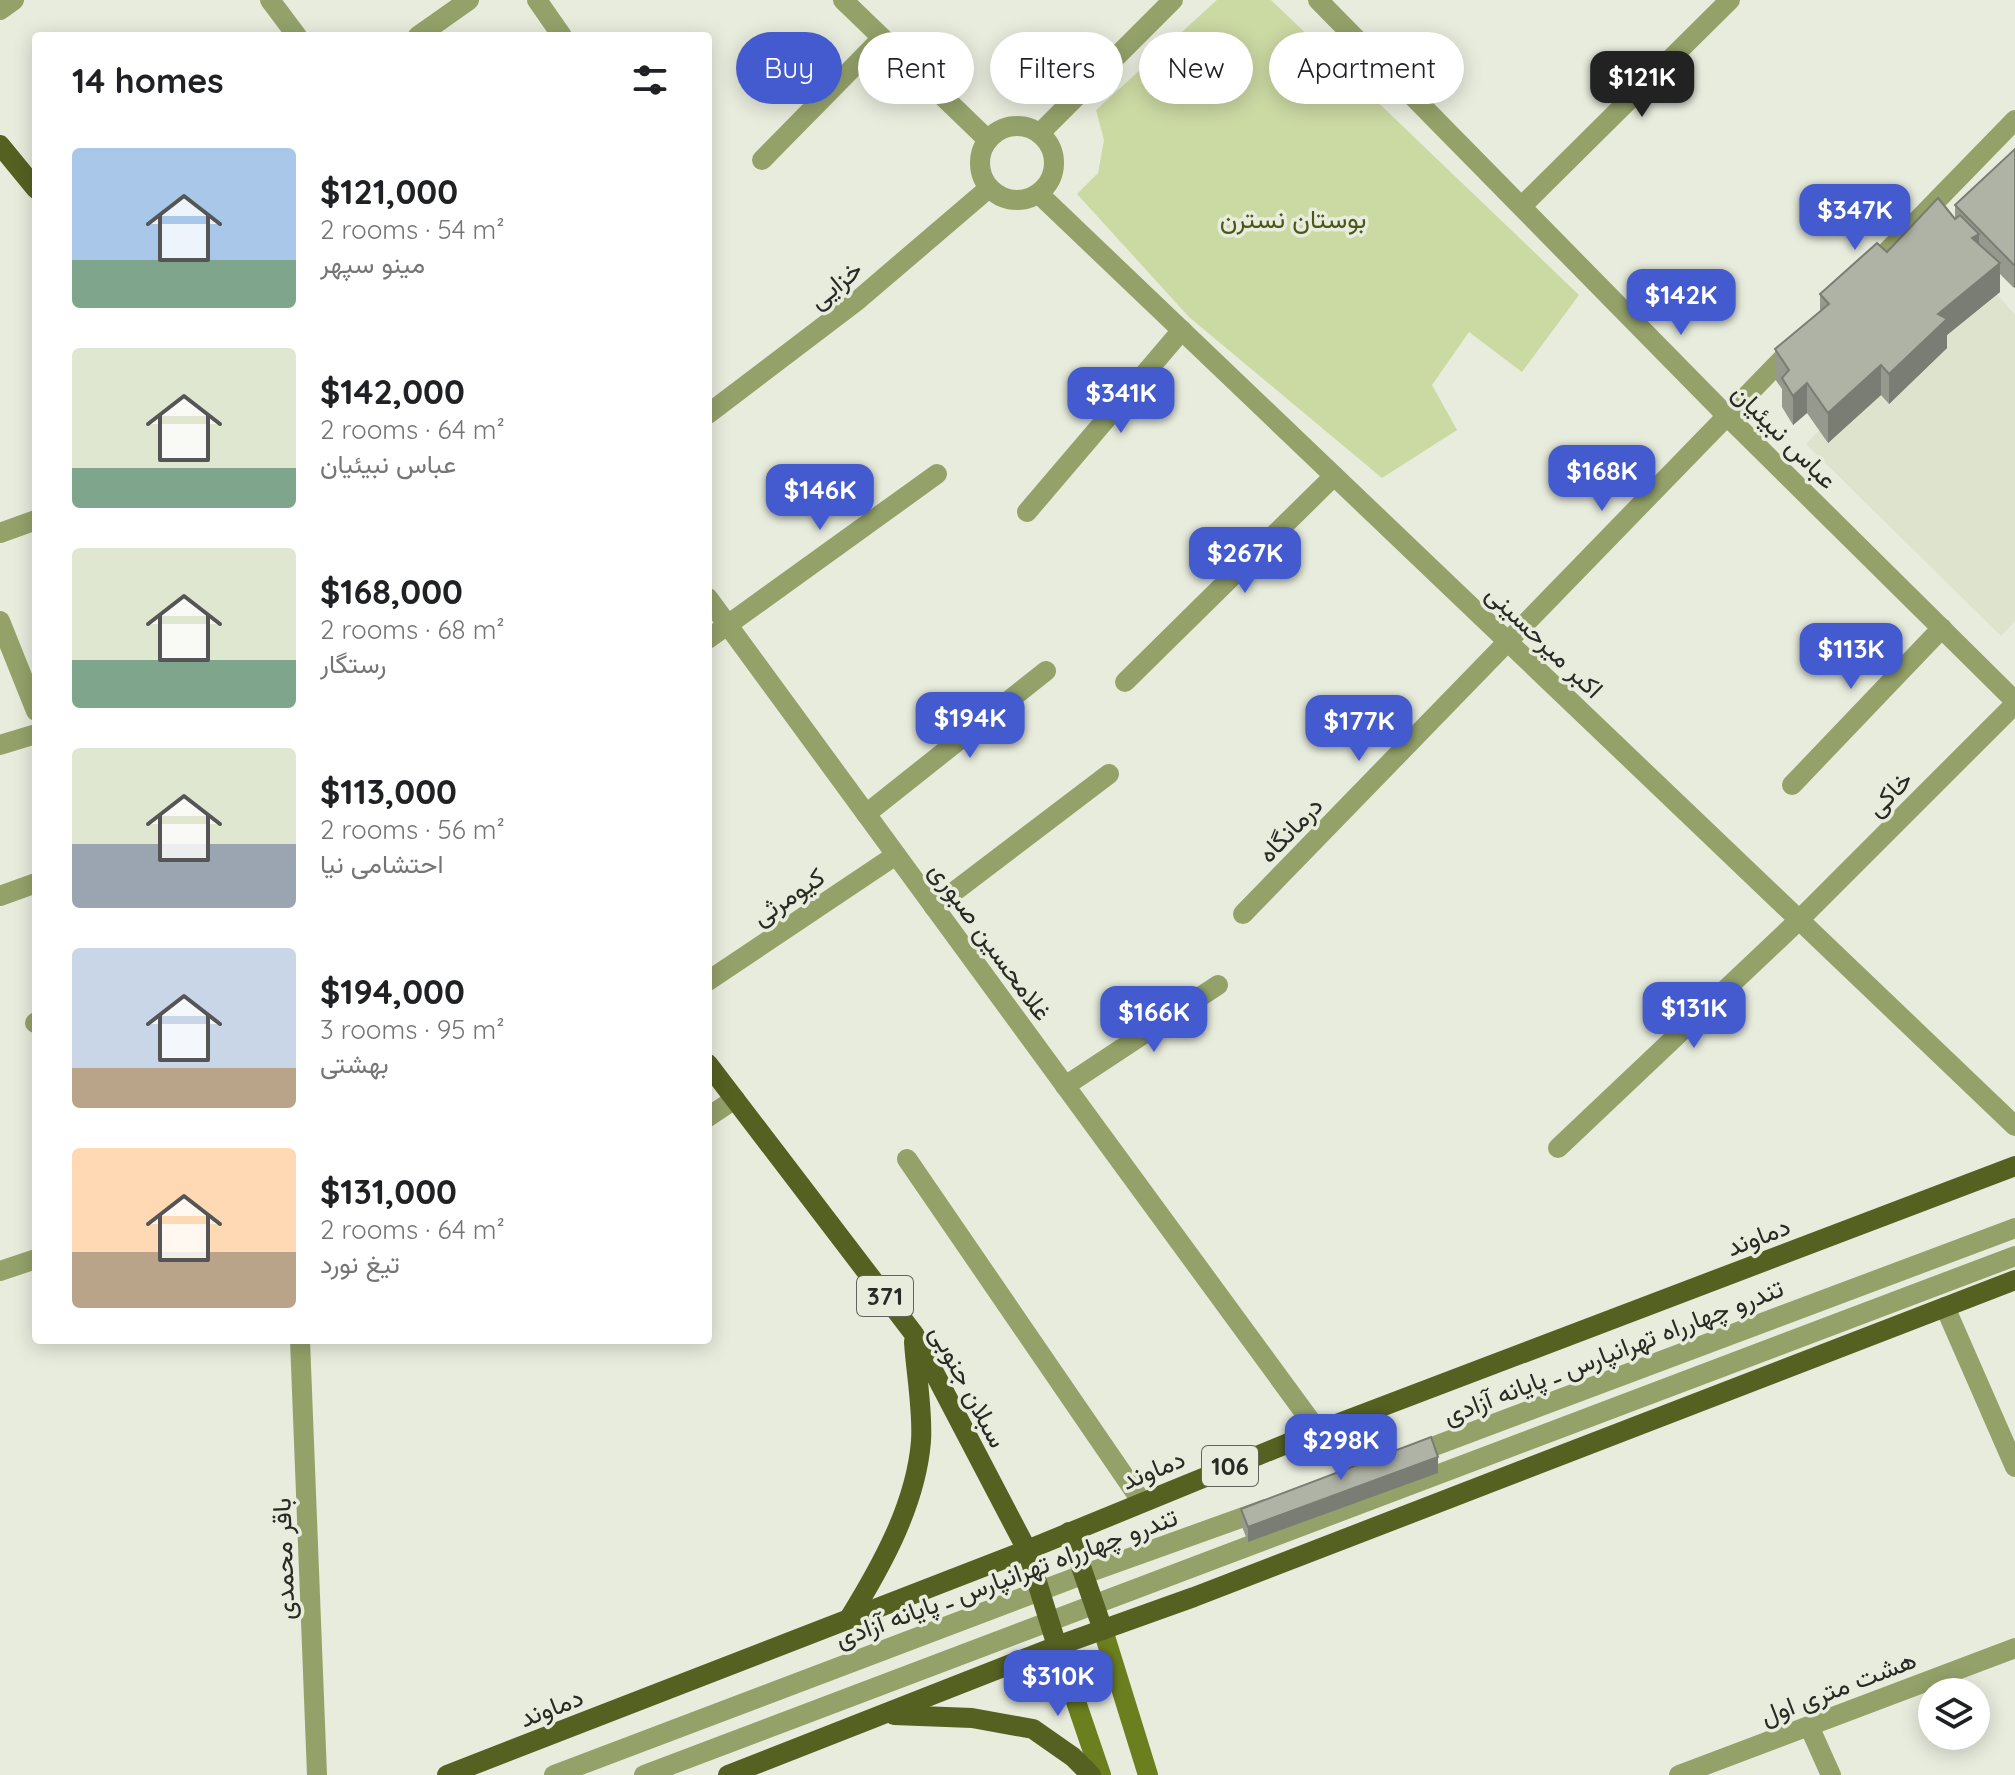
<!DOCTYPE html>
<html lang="en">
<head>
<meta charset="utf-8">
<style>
  :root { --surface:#fff; --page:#f2f2f2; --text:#202124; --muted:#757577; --accent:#435bcf }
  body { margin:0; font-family:Quicksand,Vazirmatn,sans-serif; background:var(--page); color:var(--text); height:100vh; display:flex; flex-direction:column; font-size:30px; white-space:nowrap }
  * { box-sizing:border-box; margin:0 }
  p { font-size:26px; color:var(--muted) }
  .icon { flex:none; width:44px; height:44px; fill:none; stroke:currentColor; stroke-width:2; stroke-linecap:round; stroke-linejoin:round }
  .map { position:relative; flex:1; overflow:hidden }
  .panel { position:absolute; left:32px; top:32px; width:680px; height:1312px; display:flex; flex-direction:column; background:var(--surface); border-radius:8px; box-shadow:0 4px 20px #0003 }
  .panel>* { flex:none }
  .top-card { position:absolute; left:736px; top:32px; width:760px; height:72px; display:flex; gap:16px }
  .buttons { position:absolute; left:1918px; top:1678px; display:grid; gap:16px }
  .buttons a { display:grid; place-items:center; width:72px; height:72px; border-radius:50%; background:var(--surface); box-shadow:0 4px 20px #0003; font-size:40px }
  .price { position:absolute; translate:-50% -68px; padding:0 18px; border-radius:16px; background:var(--accent); color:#fff; font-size:26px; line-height:52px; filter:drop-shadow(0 2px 4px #0008) }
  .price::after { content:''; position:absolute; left:50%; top:48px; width:24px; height:18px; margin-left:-12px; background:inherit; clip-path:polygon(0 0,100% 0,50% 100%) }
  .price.selected { background:#222; color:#fff }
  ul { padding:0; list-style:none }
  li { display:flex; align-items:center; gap:24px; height:200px; padding:0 40px }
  li span { display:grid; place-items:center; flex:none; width:224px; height:160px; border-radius:8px; color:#555 }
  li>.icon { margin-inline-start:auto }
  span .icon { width:96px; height:96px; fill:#fffc; stroke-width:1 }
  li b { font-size:34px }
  h2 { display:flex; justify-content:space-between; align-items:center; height:96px; padding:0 40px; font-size:34px }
  .tag { padding:0 28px; border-radius:36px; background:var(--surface); box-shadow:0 4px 20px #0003; font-size:28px; line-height:72px }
  .tag.selected { background:var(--accent); color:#fff }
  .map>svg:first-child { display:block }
  .built { fill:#dde3cd }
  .green { fill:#cbd9a3 }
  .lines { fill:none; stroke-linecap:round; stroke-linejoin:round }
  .service { stroke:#94a26a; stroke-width:20 }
  .minor { stroke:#94a26a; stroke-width:20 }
  .secondary { stroke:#6c7f1f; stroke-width:20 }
  .primary { stroke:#546121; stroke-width:20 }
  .wall { fill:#969a8e }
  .shaded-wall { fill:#7a7d74 }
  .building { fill:#afb3a5; stroke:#7a7d74; stroke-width:2 }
  .labels { text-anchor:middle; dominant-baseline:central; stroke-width:7; stroke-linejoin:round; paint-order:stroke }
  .shield { fill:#e7ecdd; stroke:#61645c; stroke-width:2 }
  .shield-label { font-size:24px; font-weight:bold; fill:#282a24 }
  .park-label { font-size:26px; fill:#4b5718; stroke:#e7ecdd }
  .street-label { font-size:26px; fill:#282a24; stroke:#e7ecdd }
</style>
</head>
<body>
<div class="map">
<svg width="2015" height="1775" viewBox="0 0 2015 1775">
  <rect width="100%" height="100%" fill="#e7ecdd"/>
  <polygon class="built" points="1981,276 2015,315 2015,621 2001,636 1806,444 1911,336"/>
  <polygon class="green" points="1217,0 1271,0 1579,295 1522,372 1469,332 1432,385 1457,430 1382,478 1189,317 1077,194 1098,173 1104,140 1096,110"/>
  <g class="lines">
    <g class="service">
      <polyline points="1408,1456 2015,1228"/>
      <polyline points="554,1775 1082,1575 1266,1509"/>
      <polyline points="644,1775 2015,1256"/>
    </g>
    <g class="minor">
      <polyline points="270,0 297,36"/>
      <polyline points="537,0 562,36"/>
      <polyline points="843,0 988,140"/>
      <polyline points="1318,0 1727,416 2015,701"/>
      <polyline points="0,10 14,0"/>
      <polyline points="418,36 469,0"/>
      <circle cx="1017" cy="163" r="37"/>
      <polyline points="1040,133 1173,0"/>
      <polyline points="762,160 881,39"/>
      <polyline points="1039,194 2015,1126"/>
      <polyline points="1522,206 1730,0"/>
      <polyline points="1867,272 2015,120"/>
      <polyline points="708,414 858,300 989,188"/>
      <polyline points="1027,512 1182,330"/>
      <polyline points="0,533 36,520"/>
      <polyline points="708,598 1318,1431"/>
      <polyline points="0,621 36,711"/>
      <polyline points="708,639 937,474"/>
      <polyline points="1125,682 1334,476"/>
      <polyline points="0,745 36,734"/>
      <polyline points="1792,785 1942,628"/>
      <polyline points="866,814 1046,671"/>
      <polyline points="0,896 36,883"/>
      <polyline points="934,907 1109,774"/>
      <polyline points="1243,914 1792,349"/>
      <polyline points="708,981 896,855"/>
      <polyline points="35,1023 36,1022"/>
      <polyline points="1065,1086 1218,985"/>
      <polyline points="708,1117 735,1099"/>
      <polyline points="1558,1148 1799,920 2015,704"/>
      <polyline points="907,1159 1142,1502"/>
      <polyline points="0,1271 36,1259"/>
      <polyline points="1945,1307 2015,1467"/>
      <polyline points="300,1340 317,1775"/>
      <polyline points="1809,1726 1831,1775"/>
      <polyline points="1679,1775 2015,1648"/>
    </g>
    <g class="secondary">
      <polyline points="1103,1630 1148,1775"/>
      <polyline points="1057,1646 1101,1775"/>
    </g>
    <g class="primary">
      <polyline points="0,145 36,189"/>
      <polyline points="708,1064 914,1334 1027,1550 1057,1646"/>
      <polyline points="1069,1532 1103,1630"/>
      <path d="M850,1617c32,-52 66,-113 71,-176 2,-31 -5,-68 -7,-99"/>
      <polyline points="894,1715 972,1718 1033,1729 1073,1757 1091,1775"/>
      <polyline points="447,1775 1027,1550 1318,1431 2015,1166"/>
      <polyline points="728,1775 1057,1646 1194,1597 2015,1280"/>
    </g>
  </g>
  <g class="wall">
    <polygon points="2015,149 2014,288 2000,274 2000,292 1947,335 1947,348 1889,404 1881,395 1828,443 1807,413 1793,425 1782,407 1782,389 1775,379 1775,349 1820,312 1820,294 1887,252 1955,219 1955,205"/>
    <polygon points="1438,1473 1248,1542 1241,1524 1241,1509"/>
  </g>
  <g class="shaded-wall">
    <polygon points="1979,234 1979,264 1972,238"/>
    <polygon points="2000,263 2000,292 1947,335 1947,348 1889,404 1889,374 1938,314"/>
    <polygon points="2015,264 2015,287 2014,288 2014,265"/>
    <polygon points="1881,365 1881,395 1828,443 1828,413"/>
    <polygon points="1807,383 1807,413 1793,425 1793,396"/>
    <polygon points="1438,1457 1438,1473 1248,1542 1248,1527"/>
  </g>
  <g class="building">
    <polygon points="2015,149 2015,264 2014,265 1955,205"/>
    <polygon points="1938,198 1955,219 1960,215 1979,234 1972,238 2000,263 1938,314 1947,319 1889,374 1881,365 1828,413 1807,383 1793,396 1782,378 1789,370 1775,349 1829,304 1820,294 1877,243 1887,252"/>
    <polygon points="1431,1437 1438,1457 1248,1527 1241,1509"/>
  </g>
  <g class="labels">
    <g class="shield">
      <rect x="857" y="1276" width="56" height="40" rx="6"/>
      <rect x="1202" y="1446" width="56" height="40" rx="6"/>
    </g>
    <g class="shield-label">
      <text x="885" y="1296">371</text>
      <text x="1230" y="1466">106</text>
    </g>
    <g class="park-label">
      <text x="1293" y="218">بوستان نسترن</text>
    </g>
    <g class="street-label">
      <text transform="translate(835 284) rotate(-39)">خزایی</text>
      <text transform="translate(1785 436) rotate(45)">عباس نبیئیان</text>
      <text transform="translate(1545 641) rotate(44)">اکبر میرحسینی</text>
      <text transform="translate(1889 793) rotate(-45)">خاکی</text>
      <text transform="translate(1290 829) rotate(-46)">درمانگاه</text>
      <text transform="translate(788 896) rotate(-34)">کیومرثی</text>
      <text transform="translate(991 941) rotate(54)">غلامحسین صبوری</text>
      <text transform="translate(1758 1236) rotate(-21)">دماوند</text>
      <text transform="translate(1613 1351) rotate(-21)">تندرو چهارراه تهرانپارس ـ پایانه آزادی</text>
      <text transform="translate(969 1386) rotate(62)">سبلان جنوبی</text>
      <text transform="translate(1153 1469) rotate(-22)">دماوند</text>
      <text transform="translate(283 1559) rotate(-92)">باقر محمدی</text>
      <text transform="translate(1006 1577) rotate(-20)">تندرو چهارراه تهرانپارس ـ پایانه آزادی</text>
      <text transform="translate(1838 1687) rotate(-21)">هشت متری اول</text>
      <text transform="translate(551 1707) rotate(-21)">دماوند</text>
    </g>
  </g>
</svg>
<div class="buttons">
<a><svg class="icon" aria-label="layers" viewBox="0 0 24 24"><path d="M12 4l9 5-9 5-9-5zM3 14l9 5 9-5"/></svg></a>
</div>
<b class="price selected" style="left:1642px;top:119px">$121K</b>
<b class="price" style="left:1855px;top:252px">$347K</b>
<b class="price" style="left:1681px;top:337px">$142K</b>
<b class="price" style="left:1121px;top:435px">$341K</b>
<b class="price" style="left:1602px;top:513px">$168K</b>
<b class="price" style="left:820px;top:532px">$146K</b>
<b class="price" style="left:1245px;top:595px">$267K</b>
<b class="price" style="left:1851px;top:691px">$113K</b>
<b class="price" style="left:970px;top:760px">$194K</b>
<b class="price" style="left:1359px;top:763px">$177K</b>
<b class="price" style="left:1694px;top:1050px">$131K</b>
<b class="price" style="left:1154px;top:1054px">$166K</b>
<b class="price" style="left:1341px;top:1482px">$298K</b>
<b class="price" style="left:1058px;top:1718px">$310K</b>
<div class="top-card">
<a class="tag selected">Buy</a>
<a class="tag">Rent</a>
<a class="tag">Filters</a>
<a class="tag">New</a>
<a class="tag">Apartment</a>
</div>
<section class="panel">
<h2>14 homes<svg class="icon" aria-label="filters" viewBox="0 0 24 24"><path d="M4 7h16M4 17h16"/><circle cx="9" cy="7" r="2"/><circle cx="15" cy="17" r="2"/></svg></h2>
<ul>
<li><span style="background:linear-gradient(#a9c7e8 70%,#7fa58c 0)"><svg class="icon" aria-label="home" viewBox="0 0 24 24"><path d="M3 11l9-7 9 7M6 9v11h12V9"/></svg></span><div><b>$121,000</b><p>2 rooms · 54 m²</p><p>مینو سپهر</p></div></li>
<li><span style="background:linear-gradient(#dfe7d0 75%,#7fa58c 0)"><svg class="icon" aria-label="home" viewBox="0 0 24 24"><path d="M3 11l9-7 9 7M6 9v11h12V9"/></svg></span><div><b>$142,000</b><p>2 rooms · 64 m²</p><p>عباس نبیئیان</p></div></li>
<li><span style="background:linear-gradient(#dfe7d0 70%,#7fa58c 0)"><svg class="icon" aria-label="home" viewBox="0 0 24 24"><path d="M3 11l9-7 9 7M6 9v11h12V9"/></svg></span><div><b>$168,000</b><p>2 rooms · 68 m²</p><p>رستگار</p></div></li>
<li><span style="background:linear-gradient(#dfe7d0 60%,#9aa5b1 0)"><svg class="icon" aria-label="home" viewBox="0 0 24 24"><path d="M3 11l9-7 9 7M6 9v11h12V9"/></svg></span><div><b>$113,000</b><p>2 rooms · 56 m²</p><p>احتشامی نیا</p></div></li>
<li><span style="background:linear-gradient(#c9d6e8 75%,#b9a48a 0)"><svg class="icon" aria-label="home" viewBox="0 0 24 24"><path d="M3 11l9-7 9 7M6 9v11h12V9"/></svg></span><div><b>$194,000</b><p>3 rooms · 95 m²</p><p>بهشتی</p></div></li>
<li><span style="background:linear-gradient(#ffd9b3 65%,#b9a48a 0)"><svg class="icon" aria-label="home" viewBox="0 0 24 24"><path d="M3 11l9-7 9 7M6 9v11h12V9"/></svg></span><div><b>$131,000</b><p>2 rooms · 64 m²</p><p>تیغ نورد</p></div></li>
</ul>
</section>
</div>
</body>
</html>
